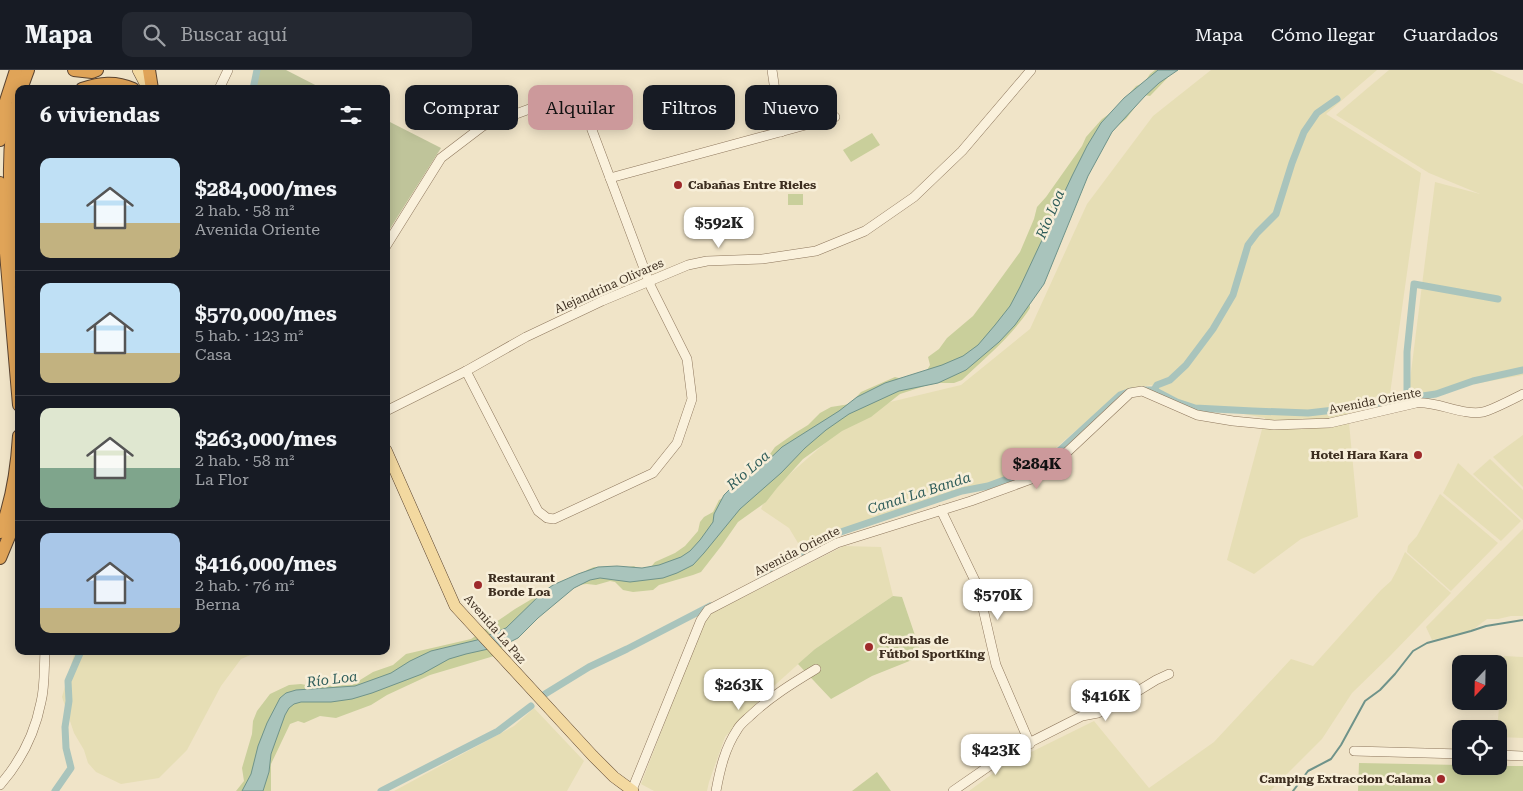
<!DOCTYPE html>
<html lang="es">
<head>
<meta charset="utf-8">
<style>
  :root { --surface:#171b24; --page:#242831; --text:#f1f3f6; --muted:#9ea1a6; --line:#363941; --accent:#cc999b }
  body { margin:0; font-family:"Roboto Serif",serif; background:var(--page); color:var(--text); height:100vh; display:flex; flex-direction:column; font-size:19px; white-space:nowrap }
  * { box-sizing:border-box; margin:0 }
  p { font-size:16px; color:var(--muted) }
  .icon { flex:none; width:28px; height:28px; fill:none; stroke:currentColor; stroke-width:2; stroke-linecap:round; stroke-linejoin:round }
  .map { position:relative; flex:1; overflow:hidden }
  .details { position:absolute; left:15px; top:15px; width:375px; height:570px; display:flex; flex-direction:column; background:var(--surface); border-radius:10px; box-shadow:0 2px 12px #0003 }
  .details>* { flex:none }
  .guide { position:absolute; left:405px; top:15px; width:475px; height:45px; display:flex; gap:10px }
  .needle { width:32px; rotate:202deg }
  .buttons { position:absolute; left:1452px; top:585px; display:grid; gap:10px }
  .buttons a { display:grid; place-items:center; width:55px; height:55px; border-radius:10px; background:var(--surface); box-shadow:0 2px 12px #0003; font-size:25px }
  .price { position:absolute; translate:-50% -42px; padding:0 11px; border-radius:10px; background:#fff; color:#222; font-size:16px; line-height:32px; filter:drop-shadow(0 1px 2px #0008) }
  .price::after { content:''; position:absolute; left:50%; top:30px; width:15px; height:11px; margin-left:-8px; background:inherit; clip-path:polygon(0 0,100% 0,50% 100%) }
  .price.on { background:var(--accent); color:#111 }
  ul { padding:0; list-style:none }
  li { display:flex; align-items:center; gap:15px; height:125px; padding:0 25px }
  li+li { border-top:1px solid var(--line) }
  li span { display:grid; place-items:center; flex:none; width:140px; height:100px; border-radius:10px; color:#555 }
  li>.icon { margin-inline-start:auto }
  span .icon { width:60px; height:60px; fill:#fffc; stroke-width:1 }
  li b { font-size:21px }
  h2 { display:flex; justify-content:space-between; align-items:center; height:60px; padding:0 25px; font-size:21px }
  .tag { padding:0 18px; border-radius:10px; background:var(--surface); box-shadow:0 2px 12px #0003; font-size:18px; line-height:45px }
  .tag.on { background:var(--accent); color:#111 }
  header { display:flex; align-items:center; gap:30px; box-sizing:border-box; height:70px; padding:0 25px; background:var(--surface); border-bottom:1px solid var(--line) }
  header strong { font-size:24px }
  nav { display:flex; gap:28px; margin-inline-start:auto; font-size:18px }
  .search { width:350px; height:45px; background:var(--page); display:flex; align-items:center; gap:12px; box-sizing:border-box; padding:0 18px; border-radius:10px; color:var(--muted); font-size:19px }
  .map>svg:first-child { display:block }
  .farmland { fill:#e6deb5 }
  .green { fill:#c9cf9b }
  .cemetery { fill:#bfc49a }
  .water { fill:#a9c4bc; stroke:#6f938a }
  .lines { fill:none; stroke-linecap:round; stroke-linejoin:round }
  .stream { stroke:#6f938a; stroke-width:2 }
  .canal { stroke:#a9c4bc; stroke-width:7 }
  .minor-casing { stroke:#8d765c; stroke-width:10 }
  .major-casing { stroke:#5b4430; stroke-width:12 }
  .highway-casing { stroke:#5b4430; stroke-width:14 }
  .minor { stroke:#faf1dc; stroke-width:9 }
  .major { stroke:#f3d9a0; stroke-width:11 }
  .highway { stroke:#e0a458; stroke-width:12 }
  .poi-dot { fill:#9e2a2b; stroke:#f7eed8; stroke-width:2 }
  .labels { text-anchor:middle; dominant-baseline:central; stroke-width:5; stroke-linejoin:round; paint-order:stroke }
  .poi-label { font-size:12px; font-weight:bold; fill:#3d2e20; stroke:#f7eed8; text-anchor:start }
  .street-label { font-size:12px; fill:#3d2e20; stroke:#f7eed8 }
  .water-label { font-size:14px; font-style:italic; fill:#2f5d5a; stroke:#f7eed8 }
</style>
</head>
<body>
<header>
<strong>Mapa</strong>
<div class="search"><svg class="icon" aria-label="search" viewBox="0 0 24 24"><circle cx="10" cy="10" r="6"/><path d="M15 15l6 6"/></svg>Buscar aquí</div>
<nav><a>Mapa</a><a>Cómo llegar</a><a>Guardados</a></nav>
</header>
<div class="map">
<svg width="1523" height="721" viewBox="0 0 1523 721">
  <rect width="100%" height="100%" fill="#f0e4c8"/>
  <g class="farmland">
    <polygon points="1211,0 1377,0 1326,44 1421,103 1390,324 1347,332 1358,447 1301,469 1254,504 1227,490 1265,348 1186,333 1151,315 1120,322 1034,397 927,436 801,478 789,458 761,439 767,424 840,360 890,332 961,315 1030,259 1087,134 1153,46"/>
    <polygon points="1389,0 1490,0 1523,14 1523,305 1408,326 1435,112 1480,124 1429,103 1336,45"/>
    <polygon points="1523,365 1523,417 1493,387"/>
    <polygon points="1490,389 1523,420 1523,450 1473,404"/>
    <polygon points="1458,393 1521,451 1501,471 1443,423"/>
    <polygon points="1440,424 1498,473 1451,521 1407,482 1408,476 1417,466"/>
    <polygon points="1523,459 1523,546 1511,546 1498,549 1487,549 1471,561 1432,570 1426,557"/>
    <polygon points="844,476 881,477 893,526 815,579 765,624 725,667 709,712 707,721 654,721 641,714 706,546"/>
    <polygon points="1405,482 1451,523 1390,586 1352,623 1322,669 1270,721 969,721 1003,696 1094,651 1149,718 1214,672 1291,589 1313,596 1381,520 1391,511 1397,500"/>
    <polygon points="75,581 260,581 241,589 221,616 187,680 159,708 121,714 96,702 88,693 84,680 74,663 62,627"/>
    <polygon points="1504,586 1523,587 1523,668 1499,667 1499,659 1497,659"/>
    <polygon points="534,638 584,691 567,721 394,721 514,656"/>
  </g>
  <g class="green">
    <path d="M1155,0h20l-25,26 -6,-1 -18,24 -11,9 -33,43 -31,96 -5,5 -17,29 1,7c-18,28 -44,49 -68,72l-8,3h-20l-34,11 -29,23 -29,14 -39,28 -26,29 -11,14 -28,20 -16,23 -21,27 -8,3 -34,10 -6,5 -20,2 -10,-2 -8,-8 -5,-1 -14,4 -9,-1 -22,2 -71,70 -64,19 -43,20 -16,10 -35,13 -16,-2 -16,7 -6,-2 -8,3 -19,40v27h-35l8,-10 -2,-13 10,-34 1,-13 4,-10 13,-17 19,-9 12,-1 10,2 41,-1 21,-13 20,-7 13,-11 65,-15 44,-30 42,-25 25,-8 5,-6 7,-3 31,4 4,-4 5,-1 6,4 10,-2 5,-6 20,-9 10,-7 13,-15 2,-9 4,-5 9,-5 6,-12 9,-5 35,-31 12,-17 20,-14 13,-8 12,-12 11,-6 19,-3 11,-12 34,-15 7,2 25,-9 3,-5 -2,-8 11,-8 8,-11 26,-22 18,-24 29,-40 14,-33 3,-12 9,-10 36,-51 4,-9 16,-18 13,-9 21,-24 8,-3 6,-9z"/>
    <polygon points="872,63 880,75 851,92 843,80"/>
    <rect x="788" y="124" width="15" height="11"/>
    <polygon points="893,526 902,527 922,586 872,606 831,629 798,594 815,579"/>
    <polygon points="1359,693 1461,695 1461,696 1523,696 1523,721 1358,721"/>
    <polygon points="877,702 891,721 852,721"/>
  </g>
  <g class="cemetery">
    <polygon points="257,0 286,0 323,19 255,19"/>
    <polygon points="386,50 441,78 386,165"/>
  </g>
  <polygon class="water" points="1158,0 1178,0 1159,13 1145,26 1112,62 1088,106 1044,214 1015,255 999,272 966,300 938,313 899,321 849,344 826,360 805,378 781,403 740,439 704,483 693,495 677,503 663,508 630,512 600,508 590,510 574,518 538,548 518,568 502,576 466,584 449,589 422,604 372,623 352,629 331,632 301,632 294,634 289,638 285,645 271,684 269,702 263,721 242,721 251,704 258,676 267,653 280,628 286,623 296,620 355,616 391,603 410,591 431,581 477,570 506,558 543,522 553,515 578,504 598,497 617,496 642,498 659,495 681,487 690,481 700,470 713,452 714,444 724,425 729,420 758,400 782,377 839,341 857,327 885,313 942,295 963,286 978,275 995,255 1010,236 1020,217 1072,106 1087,76 1101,53 1124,28"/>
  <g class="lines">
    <polyline class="stream" points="1293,721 1308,701 1331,689 1341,675 1365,631 1380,620 1395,604 1413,581 1427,573 1471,561 1486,556 1523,550"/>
    <g class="canal">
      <polyline points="253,19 257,0"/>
      <polyline points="1142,320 1154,320 1177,332 1195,338 1253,341 1308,343 1343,339 1409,328 1407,323 1407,282 1414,214 1498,229"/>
      <polyline points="1154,320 1157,315 1170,310 1186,295 1213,259 1233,225 1248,175 1257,163 1276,144 1292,93 1304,62 1317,43 1337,29"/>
      <polyline points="1409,328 1436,324 1473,311 1523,300"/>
      <polyline points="761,508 816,477 826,467 962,421 988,416 1032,400 1048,391 1120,325 1131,321"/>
      <polyline points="545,624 589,597 627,579 710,536"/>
      <polyline points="55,721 71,698 66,678 65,657 69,631 68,611 81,581"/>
      <polyline points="381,721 498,661 531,636"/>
    </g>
    <g class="minor-casing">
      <g id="minor">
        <polyline points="772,0 781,62"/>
        <polyline points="219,19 228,0"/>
        <polyline points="610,108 835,47"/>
        <polyline points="386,176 441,88 483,56 565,26 583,36 651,217 687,289 692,329 677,373 653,403 554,449 547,448 538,441 466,301"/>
        <polyline points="386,341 466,301 526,267 602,231 688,195 707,191 762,189 816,181 865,161 914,127 962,81 1031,0"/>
        <polyline points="941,440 978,517 996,595 1030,674"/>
        <polyline points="1354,681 1461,684"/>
        <polyline points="1499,685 1523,686"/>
        <path d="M0,715c21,-24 35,-52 41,-83 4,-16 3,-34 4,-51"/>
        <path d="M632,720l69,-170 7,-10 129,-67 134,-42 63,-23 14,-8 82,-77 12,-2 55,24 36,6 41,4 56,-2 86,-20c21,-2 47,13 67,9 9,-2 30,-13 40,-18"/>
        <path d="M716,721c4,-22 9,-43 21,-61 3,-6 9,-10 13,-14 20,-19 43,-33 66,-47"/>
        <polyline points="953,721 1005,685 1082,646 1098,643 1120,632 1156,610 1169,604"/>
      </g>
    </g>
    <g class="major-casing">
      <g id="major">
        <polyline points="138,0 148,19"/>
        <polyline points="386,380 455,536 593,686 614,707 633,721"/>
      </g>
    </g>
    <g class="highway-casing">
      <g id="highway">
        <polyline points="74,0 92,2 97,0"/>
        <polyline points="149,0 152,19"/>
        <polyline points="21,19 28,0"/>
        <path d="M82,19c18,-6 33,-8 51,0"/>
        <path d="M19,26c-17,61 -6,126 0,187"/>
        <polyline points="0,70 6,31 16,0"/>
        <polyline points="0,113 19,335"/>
        <path d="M0,462c12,-30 17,-63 19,-96"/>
        <polyline points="0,488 10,464 19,437"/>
      </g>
    </g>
    <use href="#minor" class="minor"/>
    <use href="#major" class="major"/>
    <use href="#highway" class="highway"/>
  </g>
  <g class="poi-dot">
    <circle cx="678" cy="115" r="5"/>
    <circle cx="1418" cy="385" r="5"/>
    <circle cx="478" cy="515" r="5"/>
    <circle cx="869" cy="577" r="5"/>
    <circle cx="1441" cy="709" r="5"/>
  </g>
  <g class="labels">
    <g class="poi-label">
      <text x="688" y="115">Cabañas Entre Rieles</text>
      <text x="1408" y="385" text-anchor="end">Hotel Hara Kara</text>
      <text x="488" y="508">Restaurant<tspan x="488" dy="14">Borde Loa</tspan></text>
      <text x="879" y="570">Canchas de<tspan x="879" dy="14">Fútbol SportKing</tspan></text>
      <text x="1431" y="709" text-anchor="end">Camping Extraccion Calama</text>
    </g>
    <g class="street-label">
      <text transform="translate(609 216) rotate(-24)">Alejandrina Olivares</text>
      <text transform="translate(1375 331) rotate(-11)">Avenida Oriente</text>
      <text transform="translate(797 481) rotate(-27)">Avenida Oriente</text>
      <text transform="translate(495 559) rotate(49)">Avenida La Paz</text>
    </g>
    <g class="water-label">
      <text transform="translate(1050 144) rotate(-67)">Río Loa</text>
      <text transform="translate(748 400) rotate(-41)">Río Loa</text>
      <text transform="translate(919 423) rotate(-18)">Canal La Banda</text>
      <text transform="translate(332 609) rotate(-7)">Río Loa</text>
    </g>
  </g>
</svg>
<div class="buttons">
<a><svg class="needle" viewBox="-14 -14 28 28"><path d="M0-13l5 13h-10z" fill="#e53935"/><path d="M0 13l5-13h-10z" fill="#9ea1a6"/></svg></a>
<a><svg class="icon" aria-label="locate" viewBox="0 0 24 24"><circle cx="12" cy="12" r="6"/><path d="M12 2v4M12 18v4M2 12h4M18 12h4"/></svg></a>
</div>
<b class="price" style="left:719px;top:179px">$592K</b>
<b class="price on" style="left:1037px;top:420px">$284K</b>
<b class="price" style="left:998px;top:551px">$570K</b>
<b class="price" style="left:739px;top:641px">$263K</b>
<b class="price" style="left:1106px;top:652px">$416K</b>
<b class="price" style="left:996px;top:706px">$423K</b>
<div class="guide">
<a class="tag">Comprar</a>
<a class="tag on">Alquilar</a>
<a class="tag">Filtros</a>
<a class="tag">Nuevo</a>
</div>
<section class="details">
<h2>6 viviendas<svg class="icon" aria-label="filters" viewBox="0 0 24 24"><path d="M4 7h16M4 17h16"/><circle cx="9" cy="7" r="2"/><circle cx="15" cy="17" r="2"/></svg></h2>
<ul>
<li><span style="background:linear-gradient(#bfe0f5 65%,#c2b280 0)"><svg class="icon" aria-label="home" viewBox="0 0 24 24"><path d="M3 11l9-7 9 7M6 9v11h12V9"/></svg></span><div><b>$284,000/mes</b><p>2 hab. · 58 m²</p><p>Avenida Oriente</p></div></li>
<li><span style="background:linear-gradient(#bfe0f5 70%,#c2b280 0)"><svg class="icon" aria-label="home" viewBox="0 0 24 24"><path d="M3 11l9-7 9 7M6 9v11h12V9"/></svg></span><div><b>$570,000/mes</b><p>5 hab. · 123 m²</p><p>Casa</p></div></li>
<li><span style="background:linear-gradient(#dfe7d0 60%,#7fa58c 0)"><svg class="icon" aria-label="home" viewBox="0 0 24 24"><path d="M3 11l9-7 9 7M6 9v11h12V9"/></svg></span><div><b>$263,000/mes</b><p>2 hab. · 58 m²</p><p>La Flor</p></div></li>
<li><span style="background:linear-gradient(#a9c7e8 75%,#c2b280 0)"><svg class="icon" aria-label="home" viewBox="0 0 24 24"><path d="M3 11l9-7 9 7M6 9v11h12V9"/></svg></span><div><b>$416,000/mes</b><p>2 hab. · 76 m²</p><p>Berna</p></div></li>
</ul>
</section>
</div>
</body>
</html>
